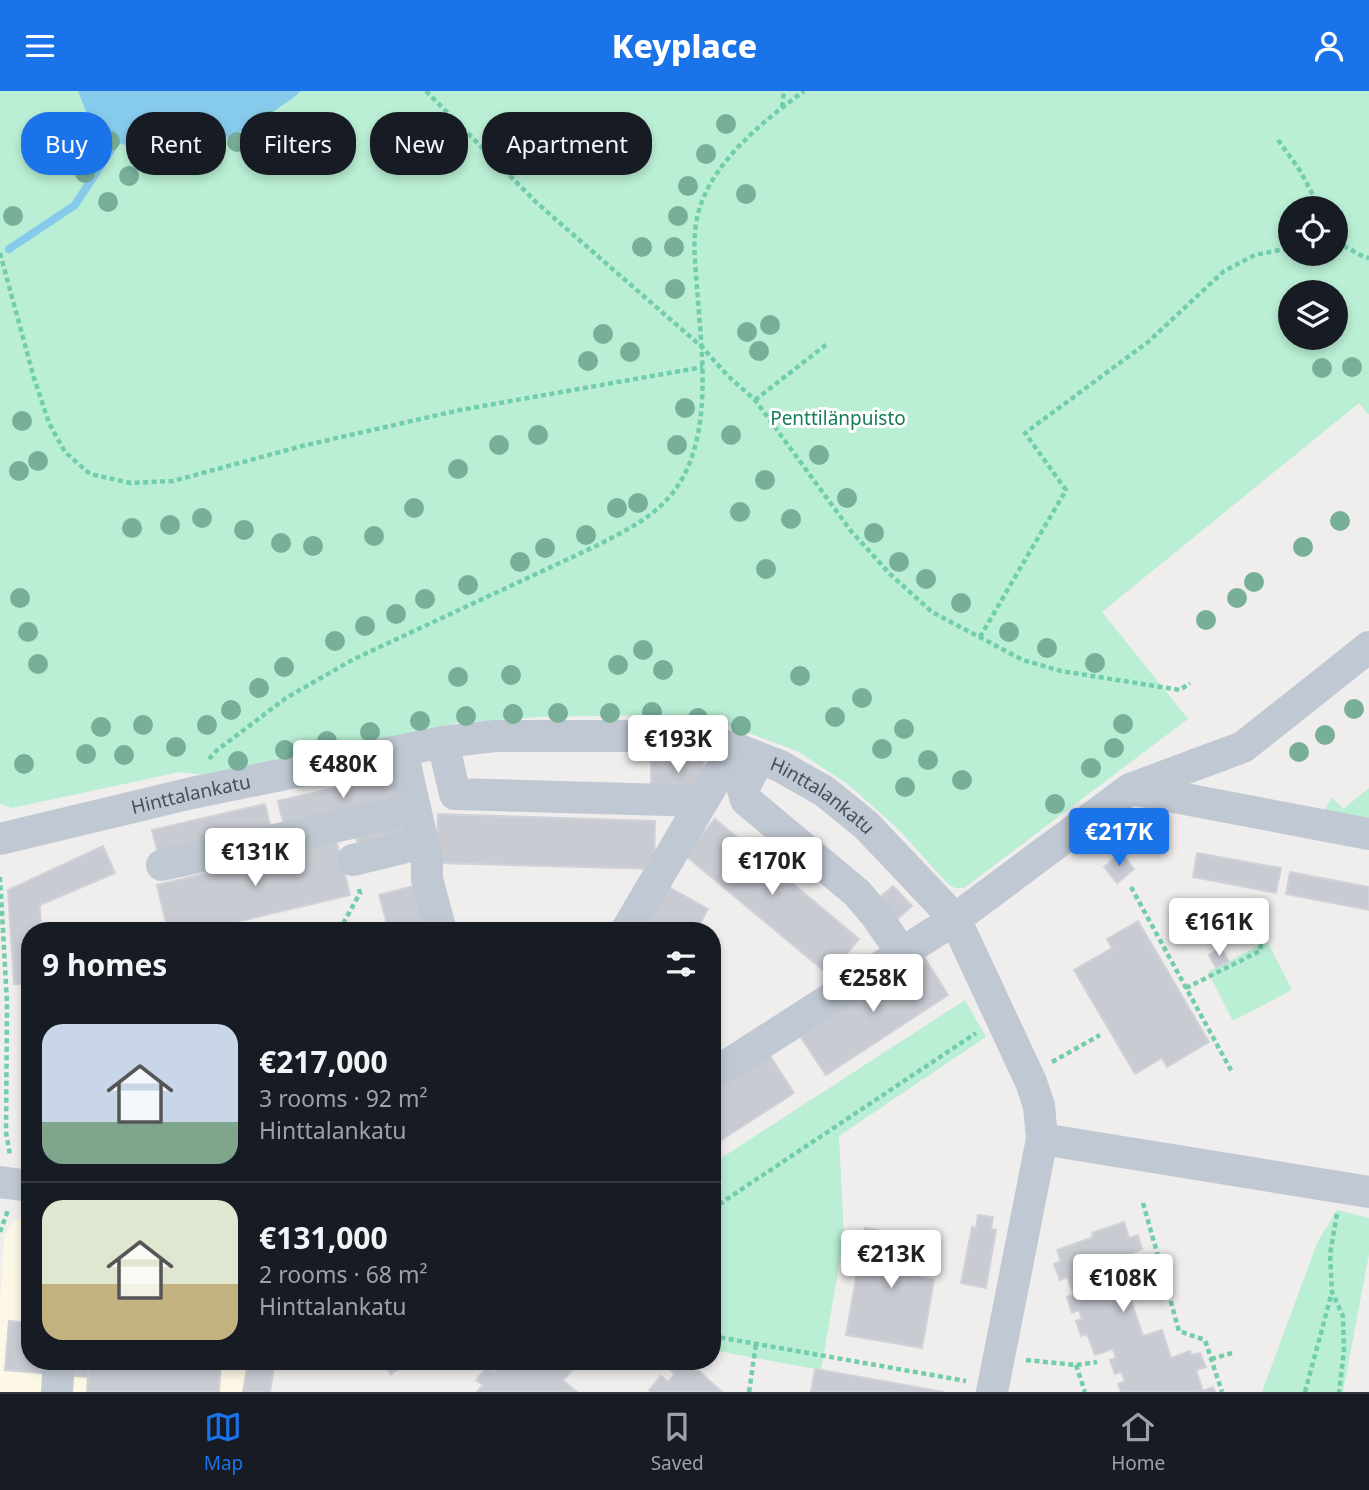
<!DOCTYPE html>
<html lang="en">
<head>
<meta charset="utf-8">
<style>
  :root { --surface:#171b24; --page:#20242c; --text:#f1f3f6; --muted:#9ea1a6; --line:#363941; --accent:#1a73e8 }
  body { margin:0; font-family:"Noto Sans",sans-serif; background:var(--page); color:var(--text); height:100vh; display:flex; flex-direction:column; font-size:26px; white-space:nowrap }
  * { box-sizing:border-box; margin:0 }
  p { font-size:23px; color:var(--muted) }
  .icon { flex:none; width:38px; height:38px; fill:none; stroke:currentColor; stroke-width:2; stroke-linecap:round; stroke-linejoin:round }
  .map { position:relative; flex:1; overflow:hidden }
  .panel { position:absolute; left:21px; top:831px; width:700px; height:448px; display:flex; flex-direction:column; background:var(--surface); border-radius:28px; box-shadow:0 4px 10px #0003 }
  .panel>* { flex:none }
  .guide { position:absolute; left:21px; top:21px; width:700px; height:63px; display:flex; gap:14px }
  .controls { position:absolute; left:1278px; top:105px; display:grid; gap:14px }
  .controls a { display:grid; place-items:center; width:70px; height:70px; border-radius:50%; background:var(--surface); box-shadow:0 4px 10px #0003; font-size:35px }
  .price { position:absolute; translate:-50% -60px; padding:0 16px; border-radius:7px; background:#fff; color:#222; font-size:23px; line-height:46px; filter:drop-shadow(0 2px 4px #0008) }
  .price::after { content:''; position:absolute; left:50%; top:42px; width:21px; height:16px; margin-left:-10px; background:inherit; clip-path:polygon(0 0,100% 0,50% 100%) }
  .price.active { background:var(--accent); color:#fff }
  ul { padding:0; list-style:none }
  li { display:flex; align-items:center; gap:21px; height:175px; padding:0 21px }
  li+li { border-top:2px solid var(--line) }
  li span { display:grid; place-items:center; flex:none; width:196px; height:140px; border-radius:21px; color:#555 }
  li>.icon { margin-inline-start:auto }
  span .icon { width:84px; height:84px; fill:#fffc; stroke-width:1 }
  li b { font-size:30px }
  h2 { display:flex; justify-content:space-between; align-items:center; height:84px; padding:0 21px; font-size:30px }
  .pill { padding:0 24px; border-radius:28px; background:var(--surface); box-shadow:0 4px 10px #0003; font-size:24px; line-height:63px }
  .pill.active { background:var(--accent); color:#fff }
  header { display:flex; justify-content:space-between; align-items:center; height:91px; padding:0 21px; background:var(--accent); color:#fff; font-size:32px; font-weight:800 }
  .menu { display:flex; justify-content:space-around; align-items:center; height:98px; border-top:2px solid var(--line); background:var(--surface); font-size:19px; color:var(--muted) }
  .menu a { display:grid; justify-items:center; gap:4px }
  .menu .active { color:var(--accent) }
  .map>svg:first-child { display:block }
  .commercial { fill:#fcf8e5 }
  .green { fill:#baefd5; fill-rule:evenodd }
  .water { fill:#87cbec }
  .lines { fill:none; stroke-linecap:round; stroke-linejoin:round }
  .stream { stroke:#87cbec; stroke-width:8 }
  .building { fill:#c9cbd3; stroke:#d1d2d9; stroke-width:2 }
  .path { stroke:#72cdab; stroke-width:4.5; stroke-dasharray:5 3.5; stroke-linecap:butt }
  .minor { stroke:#c0c8d3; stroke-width:32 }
  .tree { fill:#78af99 }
  .labels { text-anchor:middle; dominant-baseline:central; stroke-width:6; stroke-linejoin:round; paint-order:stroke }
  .park-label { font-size:19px; fill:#167c55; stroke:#fff }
  .street-label { font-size:19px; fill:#454e5b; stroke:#fff }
</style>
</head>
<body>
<header><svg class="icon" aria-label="menu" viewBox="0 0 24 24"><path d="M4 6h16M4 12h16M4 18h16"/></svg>Keyplace<svg class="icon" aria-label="person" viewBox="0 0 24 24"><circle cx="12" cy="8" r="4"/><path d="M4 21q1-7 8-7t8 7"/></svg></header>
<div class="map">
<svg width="1369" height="1301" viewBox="0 0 1369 1301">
  <rect width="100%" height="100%" fill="#f0eded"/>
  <polygon class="commercial" points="27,1125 30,1125 30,1270 248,1271 243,1301 0,1301 0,1213 4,1147 10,1135 17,1129"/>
  <g class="green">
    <path d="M0,0h1369v324l-10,-12 -257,209 86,107 -224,169h-9l-7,-4 -49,-54 -50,-45 -52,-34 -70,-26 -66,-10 -122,2 -82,6 -245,53 -32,-4 -168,36 -12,-4zM1290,117h45v46h-45zM1290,201h45v46h-45z"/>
    <polygon points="1369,697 1369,734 1322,724 1299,761 1332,706 1343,718"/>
    <polygon points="1267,850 1292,899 1233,930 1208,881"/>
    <polygon points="965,909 986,946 839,1045 844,1146 821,1279 712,1259 712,1073"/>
    <polygon points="1337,1119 1369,1127 1369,1163 1343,1301 1262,1301 1317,1152"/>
  </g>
  <polygon class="water" points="78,0 300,0 297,4 267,25 231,46 194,56 149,60 110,50 90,31"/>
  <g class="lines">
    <polyline class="stream" points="9,158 75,114 116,51"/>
  </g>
  <g class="building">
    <rect x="651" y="670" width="53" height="28"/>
    <polygon points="401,682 406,708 284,735 278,710"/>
    <polygon points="265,713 271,738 158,763 152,739"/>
    <polygon points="438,723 655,730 654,778 436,772"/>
    <polygon points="715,728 859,848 829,884 685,764"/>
    <polygon points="404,733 407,746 359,758 356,745"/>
    <polygon points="336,748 350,804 198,840 168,840 157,794 257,770 256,766"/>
    <polygon points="103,755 115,782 40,814 41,840 30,840 30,893 14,893 8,799"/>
    <polygon points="1121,762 1134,778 1117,792 1104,776"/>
    <polygon points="1197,762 1281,777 1276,802 1193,786"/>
    <polygon points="1290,781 1369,796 1369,819 1286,803"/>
    <polygon points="421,793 434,840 389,840 379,804"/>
    <polygon points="667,795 708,818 696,840 642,840"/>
    <polygon points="893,795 912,815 893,832 874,811"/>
    <polygon points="1138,830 1209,951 1167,976 1162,967 1135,983 1074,879 1112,857 1107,848"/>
    <polygon points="1221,857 1229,871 1216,877 1209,864"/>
    <polygon points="921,861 948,904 826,984 798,942"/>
    <polygon points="769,963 794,1002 712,1055 712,1000"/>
    <polygon points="978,1124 993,1126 991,1138 996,1139 986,1197 961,1192 972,1136 976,1137"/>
    <polygon points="1124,1131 1129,1147 1138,1144 1142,1158 1133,1162 1140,1181 1150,1178 1155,1193 1146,1197 1147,1200 1130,1207 1143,1245 1162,1239 1171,1267 1190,1260 1191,1264 1200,1262 1206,1276 1196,1279 1203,1300 1213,1296 1215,1301 1121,1301 1118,1293 1125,1290 1121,1281 1115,1283 1110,1269 1116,1267 1113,1258 1095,1264 1087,1243 1081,1245 1076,1230 1082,1228 1079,1219 1072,1222 1067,1206 1074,1204 1067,1186 1060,1189 1054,1173 1061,1170 1057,1159 1093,1146 1092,1142"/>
    <polygon points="865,1137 926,1147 919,1186 934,1189 922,1257 846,1244"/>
    <polygon points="9,1230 30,1232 30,1270 89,1270 88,1286 5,1279"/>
    <polygon points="89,1270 221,1270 219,1301 87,1301"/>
    <polygon points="248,1270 275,1270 270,1301 243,1301"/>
    <polygon points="382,1270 409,1270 391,1283"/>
    <polygon points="499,1270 570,1270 576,1275 563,1289 577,1301 477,1301 483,1294 476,1289 488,1276 494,1281 501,1272"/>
    <polygon points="674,1270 688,1270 722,1301 652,1301 649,1299 661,1285 668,1291 675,1283 668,1277"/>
    <polygon points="815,1278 821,1279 944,1301 811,1301"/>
  </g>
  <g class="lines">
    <g class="path">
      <polyline points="426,0 537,112 702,256 728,285 755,309 851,440 890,483 932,521 1023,569 1061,580 1180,599 1190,592"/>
      <polyline points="782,16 784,0"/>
      <polyline points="1278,49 1299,78 1320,117"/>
      <polyline points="1335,144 1340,153"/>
      <path d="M1335,154c12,-1 22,11 34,13"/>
      <polyline points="0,162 34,287 49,332 65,361 90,383 131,392 173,390 302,355 460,319 703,276"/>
      <polyline points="755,309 827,253"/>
      <polyline points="980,546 1066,399 1025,342 1148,251 1224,180 1255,164 1290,157"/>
      <path d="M209,668l7,-8 70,-53 68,-39 242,-113c21,-11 42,-21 60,-36 62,-51 46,-151 41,-222 -2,-28 -6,-57 4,-84 16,-46 65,-85 103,-113"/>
      <polyline points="0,786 7,912 6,1041 10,1064"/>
      <polyline points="1131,796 1232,981"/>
      <polyline points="339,840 360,802 358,796"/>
      <polyline points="1186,897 1260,860 1267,816"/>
      <polyline points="1052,971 1100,944"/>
      <polyline points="1143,1112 1179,1240 1205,1249 1222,1301"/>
      <polyline points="712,1118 976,942"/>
      <polyline points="1337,1123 1330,1163 1332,1201 1343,1225 1344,1260 1339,1301"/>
      <polyline points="0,1141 8,1119"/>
      <polyline points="712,1245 966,1290"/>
      <polyline points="1211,1268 1232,1262"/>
      <polyline points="1026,1269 1076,1274 1097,1271"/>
      <polyline points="1076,1274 1085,1301"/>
      <polyline points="749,1301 756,1253"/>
      <polyline points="1305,1301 1332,1201"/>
    </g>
    <g class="minor">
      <polyline points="443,651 455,703 703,710"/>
      <polyline points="402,660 427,770 427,788 441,840"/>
      <polyline points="759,667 743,699 746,709 857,802 875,823 902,862"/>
      <polyline points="1132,698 1369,743"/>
      <path id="s1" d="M0,748l192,-46 251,-51 52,-6h152l53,4 34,8 46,18 44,25 42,34 89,94 76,163 8,24 3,33 -50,253"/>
      <polyline points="353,769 423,752"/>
      <polyline points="162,774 415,718"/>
      <polyline points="626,840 734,657"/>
      <polyline points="712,984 955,828 1130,698 1243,656 1369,556"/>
      <polyline points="1042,1048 1369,1101"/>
      <polyline points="0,1091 30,1095"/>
      <polyline points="57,1301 59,1270"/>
    </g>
  </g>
  <g class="tree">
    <circle cx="270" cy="30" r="10"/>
    <circle cx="726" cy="33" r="10"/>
    <circle cx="110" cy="50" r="10"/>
    <circle cx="237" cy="51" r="10"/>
    <circle cx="706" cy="63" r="10"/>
    <circle cx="85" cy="82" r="10"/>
    <circle cx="129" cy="85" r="10"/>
    <circle cx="688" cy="95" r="10"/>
    <circle cx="746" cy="103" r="10"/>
    <circle cx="108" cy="111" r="10"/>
    <circle cx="13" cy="125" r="10"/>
    <circle cx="678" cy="125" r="10"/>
    <circle cx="642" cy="156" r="10"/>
    <circle cx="674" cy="156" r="10"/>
    <circle cx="675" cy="198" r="10"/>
    <circle cx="770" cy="234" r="10"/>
    <circle cx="747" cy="241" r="10"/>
    <circle cx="603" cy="243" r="10"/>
    <circle cx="759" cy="260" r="10"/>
    <circle cx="630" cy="261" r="10"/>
    <circle cx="588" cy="270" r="10"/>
    <circle cx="1352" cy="276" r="10"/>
    <circle cx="1322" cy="277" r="10"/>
    <circle cx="685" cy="317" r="10"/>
    <circle cx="22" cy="330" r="10"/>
    <circle cx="538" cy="344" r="10"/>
    <circle cx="731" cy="344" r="10"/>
    <circle cx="499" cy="354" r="10"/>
    <circle cx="677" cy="354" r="10"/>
    <circle cx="819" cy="364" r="10"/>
    <circle cx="38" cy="370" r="10"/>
    <circle cx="458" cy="378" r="10"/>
    <circle cx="19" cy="380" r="10"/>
    <circle cx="765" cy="389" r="10"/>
    <circle cx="847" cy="407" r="10"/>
    <circle cx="638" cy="412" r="10"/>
    <circle cx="414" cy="417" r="10"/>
    <circle cx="617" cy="417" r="10"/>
    <circle cx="740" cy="421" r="10"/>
    <circle cx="202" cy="427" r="10"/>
    <circle cx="791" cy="428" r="10"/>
    <circle cx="1340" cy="430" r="10"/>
    <circle cx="170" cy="434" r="10"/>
    <circle cx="132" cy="437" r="10"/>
    <circle cx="244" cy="439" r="10"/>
    <circle cx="874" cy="442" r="10"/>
    <circle cx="586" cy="444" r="10"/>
    <circle cx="374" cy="445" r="10"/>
    <circle cx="281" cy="452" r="10"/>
    <circle cx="313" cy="455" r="10"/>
    <circle cx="1303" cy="456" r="10"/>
    <circle cx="545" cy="457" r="10"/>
    <circle cx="520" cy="471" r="10"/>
    <circle cx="899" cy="471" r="10"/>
    <circle cx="766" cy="478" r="10"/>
    <circle cx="926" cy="488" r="10"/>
    <circle cx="1254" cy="491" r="10"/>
    <circle cx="468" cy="494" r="10"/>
    <circle cx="20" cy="507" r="10"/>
    <circle cx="1237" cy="507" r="10"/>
    <circle cx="425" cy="508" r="10"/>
    <circle cx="961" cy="512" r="10"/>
    <circle cx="396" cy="523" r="10"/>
    <circle cx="1206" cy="529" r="10"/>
    <circle cx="365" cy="535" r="10"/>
    <circle cx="28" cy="541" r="10"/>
    <circle cx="1009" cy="541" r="10"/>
    <circle cx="335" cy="550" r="10"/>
    <circle cx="1047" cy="557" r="10"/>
    <circle cx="643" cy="559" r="10"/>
    <circle cx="1095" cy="572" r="10"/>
    <circle cx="38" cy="573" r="10"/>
    <circle cx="618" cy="574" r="10"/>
    <circle cx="284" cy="576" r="10"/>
    <circle cx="663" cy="579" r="10"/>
    <circle cx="511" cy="584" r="10"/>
    <circle cx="800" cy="585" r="10"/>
    <circle cx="458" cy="586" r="10"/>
    <circle cx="259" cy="597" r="10"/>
    <circle cx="862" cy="607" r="10"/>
    <circle cx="1354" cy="618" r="10"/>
    <circle cx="231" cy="619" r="10"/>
    <circle cx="652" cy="621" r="10"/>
    <circle cx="558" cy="622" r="10"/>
    <circle cx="610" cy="622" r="10"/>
    <circle cx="513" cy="623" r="10"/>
    <circle cx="466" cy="625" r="10"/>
    <circle cx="835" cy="626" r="10"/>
    <circle cx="698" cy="627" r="10"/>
    <circle cx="420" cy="630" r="10"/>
    <circle cx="1123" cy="633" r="10"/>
    <circle cx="143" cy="634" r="10"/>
    <circle cx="207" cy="634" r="10"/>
    <circle cx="741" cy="635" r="10"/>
    <circle cx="101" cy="636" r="10"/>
    <circle cx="904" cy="638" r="10"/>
    <circle cx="370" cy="641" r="10"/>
    <circle cx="1325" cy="644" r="10"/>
    <circle cx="327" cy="650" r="10"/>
    <circle cx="176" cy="656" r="10"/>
    <circle cx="1114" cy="657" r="10"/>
    <circle cx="882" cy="658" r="10"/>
    <circle cx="285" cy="659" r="10"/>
    <circle cx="1299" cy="661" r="10"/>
    <circle cx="86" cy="663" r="10"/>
    <circle cx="124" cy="664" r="10"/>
    <circle cx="928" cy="669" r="10"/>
    <circle cx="238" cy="670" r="10"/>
    <circle cx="24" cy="673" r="10"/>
    <circle cx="1091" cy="677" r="10"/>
    <circle cx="962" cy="689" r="10"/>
    <circle cx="905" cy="696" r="10"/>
    <circle cx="1055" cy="713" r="10"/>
  </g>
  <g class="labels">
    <g class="park-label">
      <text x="838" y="327">Penttilänpuisto</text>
    </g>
    <g class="street-label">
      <text stroke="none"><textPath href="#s1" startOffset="196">Hinttalankatu</textPath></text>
      <text stroke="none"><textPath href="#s1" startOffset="847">Hinttalankatu</textPath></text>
    </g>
  </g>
</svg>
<div class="controls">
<a><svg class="icon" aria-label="locate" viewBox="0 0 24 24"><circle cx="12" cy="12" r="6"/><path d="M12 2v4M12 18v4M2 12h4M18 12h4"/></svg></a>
<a><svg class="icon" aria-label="layers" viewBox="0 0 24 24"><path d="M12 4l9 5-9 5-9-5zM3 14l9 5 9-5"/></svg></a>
</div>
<b class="price" style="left:678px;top:684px">€193K</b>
<b class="price" style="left:343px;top:709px">€480K</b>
<b class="price active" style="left:1119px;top:777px">€217K</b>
<b class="price" style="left:255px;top:797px">€131K</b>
<b class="price" style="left:772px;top:806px">€170K</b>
<b class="price" style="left:1219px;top:867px">€161K</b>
<b class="price" style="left:873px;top:923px">€258K</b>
<b class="price" style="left:891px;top:1199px">€213K</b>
<b class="price" style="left:1123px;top:1223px">€108K</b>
<div class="guide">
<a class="pill active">Buy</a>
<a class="pill">Rent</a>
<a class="pill">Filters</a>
<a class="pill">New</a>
<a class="pill">Apartment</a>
</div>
<section class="panel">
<h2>9 homes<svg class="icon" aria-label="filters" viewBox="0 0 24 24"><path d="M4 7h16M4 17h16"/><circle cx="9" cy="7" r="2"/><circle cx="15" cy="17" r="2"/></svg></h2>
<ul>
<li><span style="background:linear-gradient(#c9d6e8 70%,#7fa58c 0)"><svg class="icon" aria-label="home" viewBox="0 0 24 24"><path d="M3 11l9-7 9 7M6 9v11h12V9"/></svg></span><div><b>€217,000</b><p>3 rooms · 92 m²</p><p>Hinttalankatu</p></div></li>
<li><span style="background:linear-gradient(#dfe7d0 60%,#c2b280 0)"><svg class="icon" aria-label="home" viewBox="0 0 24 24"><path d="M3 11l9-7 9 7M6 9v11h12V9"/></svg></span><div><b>€131,000</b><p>2 rooms · 68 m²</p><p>Hinttalankatu</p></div></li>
</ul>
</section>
</div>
<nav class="menu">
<a class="active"><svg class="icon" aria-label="map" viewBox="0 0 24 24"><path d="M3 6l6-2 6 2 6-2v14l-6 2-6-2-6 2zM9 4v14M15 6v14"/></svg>Map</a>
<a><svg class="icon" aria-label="saved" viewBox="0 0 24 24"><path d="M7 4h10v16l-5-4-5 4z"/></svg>Saved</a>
<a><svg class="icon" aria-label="home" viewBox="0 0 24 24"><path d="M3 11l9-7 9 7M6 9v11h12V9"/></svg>Home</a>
</nav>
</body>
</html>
